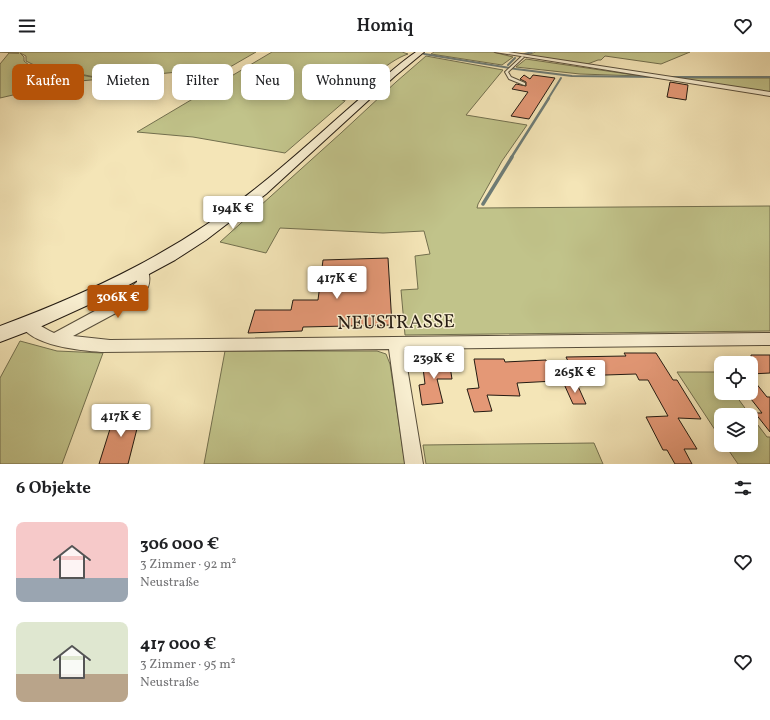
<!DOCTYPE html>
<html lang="de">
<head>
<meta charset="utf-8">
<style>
  :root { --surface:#fff; --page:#f2f2f2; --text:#202124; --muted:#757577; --accent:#b45309 }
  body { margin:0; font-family:Vollkorn,serif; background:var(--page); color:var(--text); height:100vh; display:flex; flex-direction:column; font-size:15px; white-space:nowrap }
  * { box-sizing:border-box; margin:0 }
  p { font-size:13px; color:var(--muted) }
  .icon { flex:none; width:22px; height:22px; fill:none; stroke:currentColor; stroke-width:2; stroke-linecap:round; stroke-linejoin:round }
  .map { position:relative; height:412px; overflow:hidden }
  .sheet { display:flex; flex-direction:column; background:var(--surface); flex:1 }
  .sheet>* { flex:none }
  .banner { position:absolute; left:12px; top:12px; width:400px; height:36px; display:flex; gap:8px }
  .controls { position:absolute; left:714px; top:304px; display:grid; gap:8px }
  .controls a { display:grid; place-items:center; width:44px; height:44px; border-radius:8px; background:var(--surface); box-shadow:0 2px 10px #0003; font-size:20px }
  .price { position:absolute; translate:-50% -34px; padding:0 9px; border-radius:4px; background:#fff; color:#222; font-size:13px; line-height:26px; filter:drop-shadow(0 1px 2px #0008) }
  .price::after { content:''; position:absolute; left:50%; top:24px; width:12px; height:9px; margin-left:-6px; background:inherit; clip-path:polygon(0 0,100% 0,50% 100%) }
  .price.selected { background:var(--accent); color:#fff }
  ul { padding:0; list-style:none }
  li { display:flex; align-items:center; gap:12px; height:100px; padding:0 16px }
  li span { display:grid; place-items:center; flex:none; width:112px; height:80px; border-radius:8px; color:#555 }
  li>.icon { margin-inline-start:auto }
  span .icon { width:48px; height:48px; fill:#fffc; stroke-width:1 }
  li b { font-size:17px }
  h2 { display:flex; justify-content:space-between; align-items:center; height:48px; padding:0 16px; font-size:17px }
  .chip { padding:0 14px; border-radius:8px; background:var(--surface); box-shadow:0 2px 10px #0003; font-size:14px; line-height:36px }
  .chip.selected { background:var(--accent); color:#fff }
  header { display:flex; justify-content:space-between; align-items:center; height:52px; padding:0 16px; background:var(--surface); font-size:18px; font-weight:600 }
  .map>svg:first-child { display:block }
  .green { fill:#c1c38a; stroke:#726f4e }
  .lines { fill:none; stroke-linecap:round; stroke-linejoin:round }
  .stream-far2 { stroke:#6e7c76; stroke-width:2 }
  .stream-far1 { stroke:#6e7c76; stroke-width:2.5 }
  .stream { stroke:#6e7c76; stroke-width:3.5 }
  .building { fill:#e49876; stroke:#241b12 }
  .service-casing { stroke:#584e3b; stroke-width:2 }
  .minor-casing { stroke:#584e3b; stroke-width:2 }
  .secondary-casing { stroke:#241b12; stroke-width:2 }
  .service { fill:#f8eed0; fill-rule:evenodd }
  .minor { fill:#f8eed0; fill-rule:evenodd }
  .secondary { fill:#f8eed0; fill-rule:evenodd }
  .labels { text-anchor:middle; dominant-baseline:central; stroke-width:3; stroke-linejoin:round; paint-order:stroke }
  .near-street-label { font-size:19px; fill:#241b12; stroke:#f8eed0 }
</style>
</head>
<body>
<header><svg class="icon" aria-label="menu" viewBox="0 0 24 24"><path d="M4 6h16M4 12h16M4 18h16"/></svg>Homiq<svg class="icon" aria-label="heart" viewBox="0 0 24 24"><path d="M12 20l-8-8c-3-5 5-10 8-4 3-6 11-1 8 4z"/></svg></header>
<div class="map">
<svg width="770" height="412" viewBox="0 0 770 412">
  <rect width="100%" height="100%" fill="#f4e5b7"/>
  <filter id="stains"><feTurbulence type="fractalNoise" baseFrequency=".005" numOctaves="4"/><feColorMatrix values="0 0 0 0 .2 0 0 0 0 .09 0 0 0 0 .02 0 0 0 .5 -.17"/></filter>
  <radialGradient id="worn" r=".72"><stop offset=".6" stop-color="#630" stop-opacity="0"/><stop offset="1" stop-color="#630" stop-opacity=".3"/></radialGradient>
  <g class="green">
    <polygon points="0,0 256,0 230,15 105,27 34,13 26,9 26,4 20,1 24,5 24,9 29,13 102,27 69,30 0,46 0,12 9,1 19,1"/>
    <path d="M272,0h130l6,2c-21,7 -45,32 -62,46l-6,-1 5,2 -60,52 -92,-16 -56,-5z"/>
    <polygon points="434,0 493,0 513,5 502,13 431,2"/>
    <polygon points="536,0 690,0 661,12 605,4 601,8 598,8 585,13 523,4"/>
    <polygon points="426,4 503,18 466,63 527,73 502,109 478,152 477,156 770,154 770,279 405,283 401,238 418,237 415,204 430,202 424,179 383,181 280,176 266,201 220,190 341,81 396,30"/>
    <polygon points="526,7 641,24 580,22 516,15"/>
    <polygon points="671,26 770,26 770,41"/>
    <polygon points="20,289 57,299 103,301 62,412 0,412 0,326"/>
    <polygon points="225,299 377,299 386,302 390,312 405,412 204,412"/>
    <polygon points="677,320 718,320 721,323 721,341 734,341 750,363 721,363 721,387"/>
    <polygon points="751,364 767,385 770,385 770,412 738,412 725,393 751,393"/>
    <polygon points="594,391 603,412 426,412 423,393"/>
  </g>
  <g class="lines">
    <g class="stream-far2">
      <polyline points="424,2 516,17 572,24 656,25"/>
      <polyline points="521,3 532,0"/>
      <polyline points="508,13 515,6"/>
      <polyline points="666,25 770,25"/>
      <polyline points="548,47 561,26"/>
    </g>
    <polyline class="stream-far1" points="511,106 549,46"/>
    <polyline class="stream" points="483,152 512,105"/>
  </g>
  <g class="building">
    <polygon points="524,23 530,27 533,23 555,26 529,67 511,64 528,40 512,37 516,32 526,34 526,30 520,27"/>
    <polygon points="670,30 688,33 686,48 667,45"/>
    <polygon points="388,206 392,273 303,275 302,279 248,281 255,258 291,258 293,248 318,248 323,208"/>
    <polygon points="624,301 656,301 673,328 677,328 701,367 678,366 697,397 684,397 692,412 675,412 667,398 663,398 646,365 668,364 648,328 639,328 636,322 575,324 566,305 626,304"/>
    <polygon points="751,303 770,303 770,321 751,322"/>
    <polygon points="474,307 504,307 505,310 546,308 555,329 517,331 520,344 487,343 492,359 474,360 467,337 479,336"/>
    <polygon points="422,308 449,308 452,327 437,327 443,351 422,353 419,333 425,332"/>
    <polygon points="751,325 767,345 770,345 770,380 755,361 762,361 751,347"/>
    <polygon points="564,332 577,332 586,352 573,352"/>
    <polygon points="142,357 128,412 99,412 115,361"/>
  </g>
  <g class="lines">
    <g class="service-casing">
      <polygon id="service" points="522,4 524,5 508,20 511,25 525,31 525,33 524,33 509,27 505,20"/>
    </g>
    <g class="minor-casing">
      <g id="minor">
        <polygon points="495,0 508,0 770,40 770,44"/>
        <path d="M143,216l4,1c3,5 3,13 1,18l-21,20 -54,29 37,4 660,-7v12l-366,4 19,115h-18l-16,-115 -288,3c-23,-2 -69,-6 -81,-28l2,-4c10,-3 21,9 32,13l63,-34 20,-17v-10l2,-3z"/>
      </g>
    </g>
    <g class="secondary-casing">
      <path id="secondary" d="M416,0h8l-29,24 -129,118 -60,46 -31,20 -65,35 -68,31 -42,16v-16c92,-34 178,-75 255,-137 37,-29 72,-62 108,-93 17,-15 34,-31 53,-44z"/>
    </g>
    <use href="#service" class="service"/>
    <use href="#minor" class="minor"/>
    <use href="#secondary" class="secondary"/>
  </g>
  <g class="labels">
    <g class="near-street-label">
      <text transform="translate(396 271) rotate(-1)">NEUSTRASSE</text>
    </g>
  </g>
  <rect width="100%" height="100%" filter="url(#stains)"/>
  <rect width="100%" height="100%" fill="url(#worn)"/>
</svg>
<div class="controls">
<a><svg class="icon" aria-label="locate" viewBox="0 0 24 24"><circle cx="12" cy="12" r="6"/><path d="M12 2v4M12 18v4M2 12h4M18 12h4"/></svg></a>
<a><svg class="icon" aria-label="layers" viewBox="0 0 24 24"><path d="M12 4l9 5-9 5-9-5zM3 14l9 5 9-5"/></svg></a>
</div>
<b class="price" style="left:233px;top:178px">194K €</b>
<b class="price" style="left:337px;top:248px">417K €</b>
<b class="price selected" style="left:118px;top:267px">306K €</b>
<b class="price" style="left:434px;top:328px">239K €</b>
<b class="price" style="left:575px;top:342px">265K €</b>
<b class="price" style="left:121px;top:386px">417K €</b>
<div class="banner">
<a class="chip selected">Kaufen</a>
<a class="chip">Mieten</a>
<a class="chip">Filter</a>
<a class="chip">Neu</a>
<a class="chip">Wohnung</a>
</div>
</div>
<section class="sheet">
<h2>6 Objekte<svg class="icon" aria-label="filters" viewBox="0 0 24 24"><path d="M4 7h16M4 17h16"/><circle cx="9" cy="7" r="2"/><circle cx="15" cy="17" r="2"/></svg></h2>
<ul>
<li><span style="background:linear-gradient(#f6c9c9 70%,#9aa5b1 0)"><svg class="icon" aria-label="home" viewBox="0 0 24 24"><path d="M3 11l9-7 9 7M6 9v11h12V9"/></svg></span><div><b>306 000 €</b><p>3 Zimmer · 92 m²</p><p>Neustraße</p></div><svg class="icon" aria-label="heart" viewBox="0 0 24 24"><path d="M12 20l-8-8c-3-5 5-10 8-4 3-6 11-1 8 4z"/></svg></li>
<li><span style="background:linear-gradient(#dfe7d0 65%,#b9a48a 0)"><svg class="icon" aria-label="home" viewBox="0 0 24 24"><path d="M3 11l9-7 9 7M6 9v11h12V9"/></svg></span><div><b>417 000 €</b><p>3 Zimmer · 95 m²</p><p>Neustraße</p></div><svg class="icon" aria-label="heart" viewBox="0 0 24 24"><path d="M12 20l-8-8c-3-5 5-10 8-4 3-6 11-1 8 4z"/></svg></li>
</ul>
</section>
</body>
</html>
